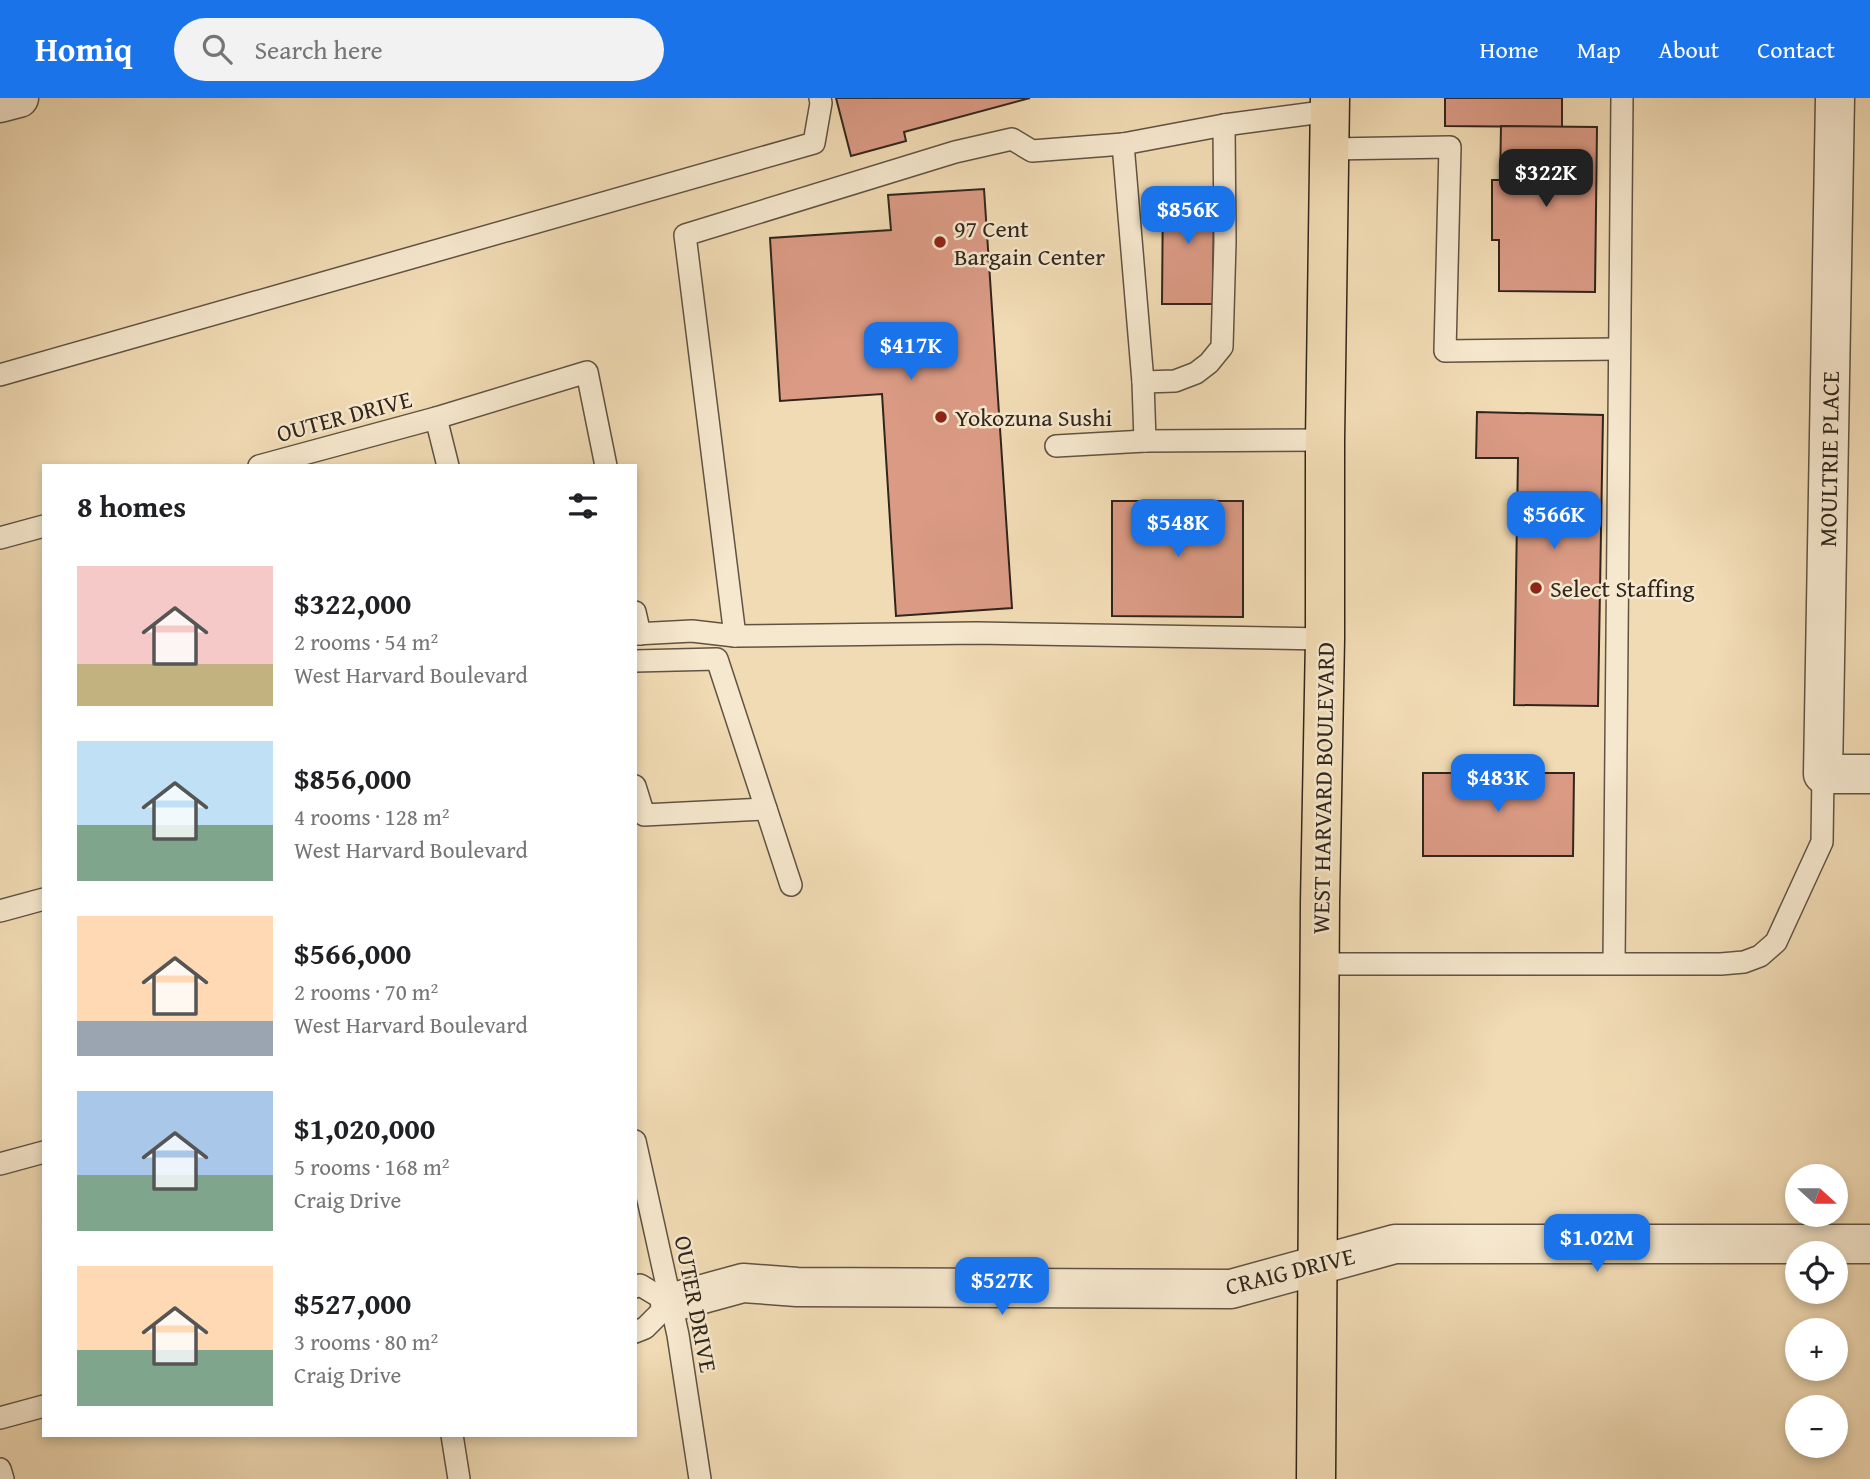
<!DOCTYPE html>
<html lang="en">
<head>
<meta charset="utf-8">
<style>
  :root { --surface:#fff; --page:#f2f2f2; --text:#202124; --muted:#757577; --accent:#1a73e8 }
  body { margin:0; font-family:"Gentium Book Plus",serif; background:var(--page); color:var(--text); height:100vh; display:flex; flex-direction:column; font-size:26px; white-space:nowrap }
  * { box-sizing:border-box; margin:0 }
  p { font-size:23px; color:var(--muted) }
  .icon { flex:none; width:38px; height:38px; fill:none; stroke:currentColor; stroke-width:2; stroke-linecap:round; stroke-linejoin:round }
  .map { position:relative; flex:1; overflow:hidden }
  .details { position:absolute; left:42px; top:366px; width:595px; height:973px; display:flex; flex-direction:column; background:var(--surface); border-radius:0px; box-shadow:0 4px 10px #0003 }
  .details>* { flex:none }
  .needle { width:46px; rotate:111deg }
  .fabs { position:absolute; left:1785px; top:1066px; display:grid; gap:14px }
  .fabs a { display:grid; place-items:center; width:63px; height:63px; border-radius:50%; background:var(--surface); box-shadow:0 4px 10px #0003; font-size:35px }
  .price { position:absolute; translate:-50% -60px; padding:0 16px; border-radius:14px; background:var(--accent); color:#fff; font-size:23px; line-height:46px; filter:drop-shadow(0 2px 4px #0008) }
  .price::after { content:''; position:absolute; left:50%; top:42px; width:21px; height:16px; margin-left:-10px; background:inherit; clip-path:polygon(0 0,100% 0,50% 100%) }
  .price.active { background:#222; color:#fff }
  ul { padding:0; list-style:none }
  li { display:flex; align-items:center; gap:21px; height:175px; padding:0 35px }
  li span { display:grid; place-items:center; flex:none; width:196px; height:140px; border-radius:0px; color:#555 }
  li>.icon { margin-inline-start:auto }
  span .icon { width:84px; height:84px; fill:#fffc; stroke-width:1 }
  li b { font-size:30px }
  h2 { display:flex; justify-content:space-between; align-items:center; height:84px; padding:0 35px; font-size:30px }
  header { display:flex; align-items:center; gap:42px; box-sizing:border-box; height:98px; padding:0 35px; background:var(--accent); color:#fff }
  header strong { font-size:33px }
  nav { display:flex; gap:38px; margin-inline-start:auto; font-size:24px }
  .search { width:490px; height:63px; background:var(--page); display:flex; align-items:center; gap:18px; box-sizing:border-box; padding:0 24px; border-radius:38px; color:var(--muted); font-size:26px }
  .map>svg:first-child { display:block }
  .building { fill:#da9a84; stroke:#30261d; stroke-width:2 }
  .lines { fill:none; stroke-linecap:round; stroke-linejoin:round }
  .lane-casing { stroke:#605343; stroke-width:24 }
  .street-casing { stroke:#605343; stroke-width:41 }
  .primary-casing { stroke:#30261d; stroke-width:41 }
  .lane { stroke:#f6e8ce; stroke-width:21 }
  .street { stroke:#f6e8ce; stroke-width:38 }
  .primary { stroke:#f1dbb4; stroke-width:38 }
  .poi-dot { fill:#8f2418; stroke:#f6e8ce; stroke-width:2.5 }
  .labels { text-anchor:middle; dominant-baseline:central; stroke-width:5; stroke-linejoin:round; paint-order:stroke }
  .poi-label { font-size:24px; fill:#30261d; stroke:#f6e8ce; text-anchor:start }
  .street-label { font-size:24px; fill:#30261d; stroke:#f6e8ce }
</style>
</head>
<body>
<header>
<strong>Homiq</strong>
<div class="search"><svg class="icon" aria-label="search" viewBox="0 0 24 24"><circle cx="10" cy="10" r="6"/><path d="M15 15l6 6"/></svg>Search here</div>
<nav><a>Home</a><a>Map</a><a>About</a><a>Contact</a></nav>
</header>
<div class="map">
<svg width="1870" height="1381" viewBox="0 0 1870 1381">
  <rect width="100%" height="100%" fill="#f1dbb4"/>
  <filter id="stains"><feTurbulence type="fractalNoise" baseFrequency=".00286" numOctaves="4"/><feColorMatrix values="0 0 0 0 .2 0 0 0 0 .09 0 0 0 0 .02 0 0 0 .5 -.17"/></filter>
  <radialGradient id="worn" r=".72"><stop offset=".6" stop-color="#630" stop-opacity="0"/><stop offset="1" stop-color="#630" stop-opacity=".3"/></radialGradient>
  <g class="building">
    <polygon points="836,0 1030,0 904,34 906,43 851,58"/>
    <polygon points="1445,0 1562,0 1562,29 1445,28"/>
    <polygon points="1501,28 1597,29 1595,194 1499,193 1499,142 1492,142 1492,82 1500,82"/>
    <polygon points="1163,90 1214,90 1213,206 1162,206"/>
    <polygon points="984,91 1012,510 896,518 882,296 780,303 770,140 891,132 888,97"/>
    <polygon points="1477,314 1603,317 1598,608 1514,607 1518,360 1476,360"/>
    <polygon points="1112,403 1243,403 1243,519 1112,518"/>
    <polygon points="1423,675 1574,675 1573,758 1423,758"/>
  </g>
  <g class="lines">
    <g class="lane-casing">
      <g id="lane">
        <polyline points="1123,46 1143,284 1145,343"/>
        <polyline points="1330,51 1450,49 1445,253 1619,251"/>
        <polyline points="0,277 814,45 821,5 820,0"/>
        <polyline points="1143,284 1175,283 1196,275 1209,265 1222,249 1225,144 1224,27"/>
        <polyline points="436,320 587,274 606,368"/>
        <polyline points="1056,348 1145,343 1325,342"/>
        <polyline points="259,368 436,320 448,368"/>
        <polyline points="0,440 44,428"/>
        <polyline points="635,514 640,536"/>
        <polyline points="635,536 692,533 735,538 977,535 1325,541"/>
        <polyline points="735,538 685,137 955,54 1012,41 1032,53 1123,46 1224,27 1330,13"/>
        <polyline points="635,563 717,561 791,787"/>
        <polyline points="635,688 644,717 766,711"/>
        <polyline points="0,813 44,801"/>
        <polyline points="1614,865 1622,0"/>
        <polyline points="1321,866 1721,866 1744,864 1760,858 1776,844 1822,744 1823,676"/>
        <polyline points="635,1043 678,1237 700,1381"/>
        <polyline points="0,1066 44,1054"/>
        <polyline points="635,1189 640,1187 670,1205"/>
        <polyline points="635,1234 645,1230 670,1205"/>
        <polyline points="0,1320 44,1308"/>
        <polyline points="452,1337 459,1381"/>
        <polyline points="0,1371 3,1381"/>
      </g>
    </g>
    <g class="street-casing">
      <g id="street">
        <polyline points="1835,0 1823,676 1870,676"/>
        <polyline points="0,5 19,0"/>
        <polyline points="670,1205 743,1185 797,1189 1231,1191 1395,1146 1870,1146"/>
      </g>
    </g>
    <g class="primary-casing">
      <polyline id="primary" points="1316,1381 1320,805 1325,541 1325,342 1330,0"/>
    </g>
    <use href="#lane" class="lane"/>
    <use href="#street" class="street"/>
    <use href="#primary" class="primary"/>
  </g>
  <g class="poi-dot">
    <circle cx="940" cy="144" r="7"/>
    <circle cx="941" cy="319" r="7"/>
    <circle cx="1536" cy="490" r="7"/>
  </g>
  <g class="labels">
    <g class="poi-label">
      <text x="954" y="130">97 Cent<tspan x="954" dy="28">Bargain Center</tspan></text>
      <text x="955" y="319">Yokozuna Sushi</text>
      <text x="1550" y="490">Select Staffing</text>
    </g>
    <g class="street-label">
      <text transform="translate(344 318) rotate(-15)">OUTER DRIVE</text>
      <text transform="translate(1829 361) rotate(-89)">MOULTRIE PLACE</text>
      <text transform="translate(1323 690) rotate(-89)">WEST HARVARD BOULEVARD</text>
      <text transform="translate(1290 1173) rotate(-14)">CRAIG DRIVE</text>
      <text transform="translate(696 1206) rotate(79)">OUTER DRIVE</text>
    </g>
  </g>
  <rect width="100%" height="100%" filter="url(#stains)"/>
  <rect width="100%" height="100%" fill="url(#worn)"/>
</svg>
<div class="fabs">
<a><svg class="needle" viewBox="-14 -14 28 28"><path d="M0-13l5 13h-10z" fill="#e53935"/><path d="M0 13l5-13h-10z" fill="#757577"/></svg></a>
<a><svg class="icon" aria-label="locate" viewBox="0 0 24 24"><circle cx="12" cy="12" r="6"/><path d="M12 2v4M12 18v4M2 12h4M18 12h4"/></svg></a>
<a>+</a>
<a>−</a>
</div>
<b class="price active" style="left:1546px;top:111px">$322K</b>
<b class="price" style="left:1188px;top:148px">$856K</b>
<b class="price" style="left:911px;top:284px">$417K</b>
<b class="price" style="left:1554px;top:453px">$566K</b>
<b class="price" style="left:1178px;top:461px">$548K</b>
<b class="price" style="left:1498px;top:716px">$483K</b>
<b class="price" style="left:1597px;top:1176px">$1.02M</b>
<b class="price" style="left:1002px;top:1219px">$527K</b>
<section class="details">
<h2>8 homes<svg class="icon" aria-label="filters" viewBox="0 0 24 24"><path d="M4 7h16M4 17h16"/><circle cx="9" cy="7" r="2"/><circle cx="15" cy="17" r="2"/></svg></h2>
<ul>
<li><span style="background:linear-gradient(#f6c9c9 70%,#c2b280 0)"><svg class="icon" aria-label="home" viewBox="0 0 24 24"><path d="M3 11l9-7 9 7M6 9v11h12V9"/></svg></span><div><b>$322,000</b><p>2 rooms · 54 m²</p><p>West Harvard Boulevard</p></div></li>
<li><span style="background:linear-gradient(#bfe0f5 60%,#7fa58c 0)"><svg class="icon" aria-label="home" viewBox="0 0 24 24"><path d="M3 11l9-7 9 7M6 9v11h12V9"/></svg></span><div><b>$856,000</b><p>4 rooms · 128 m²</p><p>West Harvard Boulevard</p></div></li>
<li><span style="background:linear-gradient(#ffd9b3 75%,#9aa5b1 0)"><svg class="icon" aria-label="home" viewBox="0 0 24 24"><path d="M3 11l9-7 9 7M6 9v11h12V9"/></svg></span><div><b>$566,000</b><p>2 rooms · 70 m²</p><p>West Harvard Boulevard</p></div></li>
<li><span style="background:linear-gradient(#a9c7e8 60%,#7fa58c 0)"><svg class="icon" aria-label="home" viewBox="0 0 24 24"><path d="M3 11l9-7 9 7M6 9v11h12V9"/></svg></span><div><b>$1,020,000</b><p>5 rooms · 168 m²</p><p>Craig Drive</p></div></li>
<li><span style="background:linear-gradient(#ffd9b3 60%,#7fa58c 0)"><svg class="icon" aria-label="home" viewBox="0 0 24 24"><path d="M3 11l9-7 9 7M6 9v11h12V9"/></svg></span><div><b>$527,000</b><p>3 rooms · 80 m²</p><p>Craig Drive</p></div></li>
</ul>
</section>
</div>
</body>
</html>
